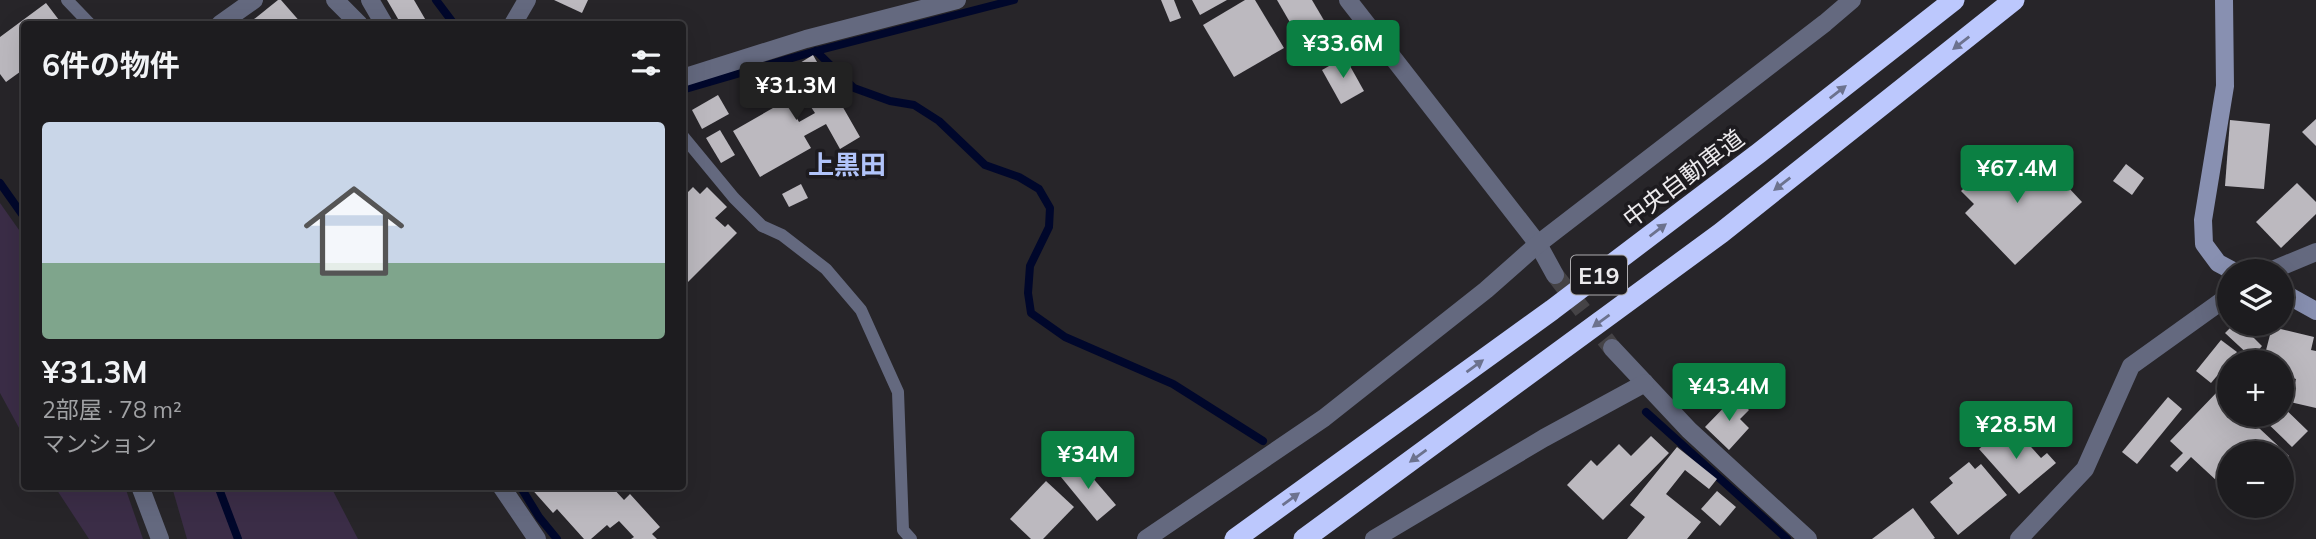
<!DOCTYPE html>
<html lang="ja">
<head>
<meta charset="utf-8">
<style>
  :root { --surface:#1d1c1f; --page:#252528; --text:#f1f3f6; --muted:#a0a1a4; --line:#3b3a3d; --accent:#0b8043 }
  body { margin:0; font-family:Mulish,"Noto Sans JP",sans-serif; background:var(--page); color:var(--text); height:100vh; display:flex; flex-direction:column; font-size:26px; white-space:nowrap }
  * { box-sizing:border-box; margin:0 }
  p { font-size:23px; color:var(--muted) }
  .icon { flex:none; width:38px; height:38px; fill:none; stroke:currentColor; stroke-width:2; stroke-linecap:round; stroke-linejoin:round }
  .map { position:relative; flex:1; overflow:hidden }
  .details { position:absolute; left:21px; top:21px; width:665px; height:469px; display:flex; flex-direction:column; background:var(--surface); border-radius:7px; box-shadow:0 7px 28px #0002,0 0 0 2px var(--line) }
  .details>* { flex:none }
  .buttons { position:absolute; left:2217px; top:259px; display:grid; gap:14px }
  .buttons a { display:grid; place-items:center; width:77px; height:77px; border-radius:50%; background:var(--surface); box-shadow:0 7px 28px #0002,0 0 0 2px var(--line); font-size:35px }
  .price { position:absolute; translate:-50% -60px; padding:0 16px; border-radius:7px; background:var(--accent); color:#fff; font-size:23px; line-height:46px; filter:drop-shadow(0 2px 4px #0008) }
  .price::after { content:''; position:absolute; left:50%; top:42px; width:21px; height:16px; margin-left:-10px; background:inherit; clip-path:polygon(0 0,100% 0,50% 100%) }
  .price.on { background:#222; color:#fff }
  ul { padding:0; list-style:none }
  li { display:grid; align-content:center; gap:14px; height:371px; padding:0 21px }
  li span { display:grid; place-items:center; height:217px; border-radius:7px; color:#555 }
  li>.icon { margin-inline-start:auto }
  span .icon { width:126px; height:126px; fill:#fffc; stroke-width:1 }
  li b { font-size:30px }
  h2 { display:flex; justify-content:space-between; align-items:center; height:84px; padding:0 21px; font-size:30px }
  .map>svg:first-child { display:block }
  .green { fill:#3b2d47 }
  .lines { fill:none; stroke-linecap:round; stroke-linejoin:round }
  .stream { stroke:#00072b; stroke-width:8 }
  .building { fill:#bcb9bf }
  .street-tunnel { stroke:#454346; stroke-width:18; stroke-dasharray:18 9; stroke-linecap:butt }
  .lane { stroke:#64697f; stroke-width:12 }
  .street { stroke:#64697f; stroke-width:18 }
  .secondary { stroke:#8890b1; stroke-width:18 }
  .highway { stroke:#bcc8fd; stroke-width:21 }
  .oneway { fill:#6c728e }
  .labels { text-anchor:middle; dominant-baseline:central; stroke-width:7; stroke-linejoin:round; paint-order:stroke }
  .shield { fill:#1d1b1f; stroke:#aeacaf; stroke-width:2 }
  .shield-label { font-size:23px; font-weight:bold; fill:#eceaed }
  .street-label { font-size:24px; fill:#eceaed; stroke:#1d1b1f }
  .neighbourhood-label { font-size:26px; font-weight:bold; fill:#b1c4fa; stroke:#1d1b1f }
</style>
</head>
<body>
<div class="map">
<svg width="2316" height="539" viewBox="0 0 2316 539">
  <rect width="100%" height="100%" fill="#272529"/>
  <g class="green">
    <polygon points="0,203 24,237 24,437 0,393"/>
    <polygon points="55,487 125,487 143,539 89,539"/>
    <polygon points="172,487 331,487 358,539 187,539"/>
  </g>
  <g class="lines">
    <g class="stream">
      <polyline points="436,0 454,24"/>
      <polyline points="816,51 854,88 890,101 914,105 939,121 985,165 1019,177 1039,189 1050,208 1049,227 1030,266 1028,293 1031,313 1065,337 1173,384 1263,441"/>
      <polyline points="682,90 816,51 1014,0"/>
      <polyline points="0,183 24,217"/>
      <polyline points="1646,412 1787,539"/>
      <polyline points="218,486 238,539"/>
      <polyline points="520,486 539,517 557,539"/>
    </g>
  </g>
  <g class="building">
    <polygon points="278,0 281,0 302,24 248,24"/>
    <polygon points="387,0 414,0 428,24 401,24"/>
    <polygon points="554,0 588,0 582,13"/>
    <polygon points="1161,0 1174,0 1181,18 1170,22"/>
    <polygon points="1192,0 1227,0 1200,15"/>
    <polygon points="1245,0 1255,0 1284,48 1234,77 1203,25"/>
    <polygon points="1277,0 1312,0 1332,34 1306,50"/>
    <polygon points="46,3 62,24 24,24 24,69 6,82 0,74 0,37"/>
    <polygon points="813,55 860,137 840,149 826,124 804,136 811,148 760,177 733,131 787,100 799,122 815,113 809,104 801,109 793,93 801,89 790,69"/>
    <polygon points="1345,57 1364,91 1341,104 1322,70"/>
    <polygon points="718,95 729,114 702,129 692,110"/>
    <polygon points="2316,119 2316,146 2302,132"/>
    <polygon points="2230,120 2270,124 2264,189 2225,186"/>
    <polygon points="720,130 735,155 721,163 706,138"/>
    <polygon points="2011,145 2027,162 2021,168 2036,185 2052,170 2082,202 2015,265 1965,213 1974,204 1961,191"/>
    <polygon points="2126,164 2144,178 2132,195 2113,181"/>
    <polygon points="2297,183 2316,202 2316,214 2281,248 2256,222"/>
    <polygon points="801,184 808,198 789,207 782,194"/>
    <polygon points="693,187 700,194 707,187 727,207 715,218 725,227 728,224 737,233 682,288 682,198"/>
    <polygon points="2234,324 2259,324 2250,334 2262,346 2252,358 2225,333"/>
    <polygon points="2272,327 2314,337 2311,350 2316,351 2316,408 2290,402 2296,379 2282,375 2282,362 2263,362"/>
    <polygon points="2221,340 2237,352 2211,383 2196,371"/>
    <polygon points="2219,390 2230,400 2230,415 2245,415 2289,456 2282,464 2282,453 2230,453 2230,493 2191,457 2177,472 2170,466 2183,453 2170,441"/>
    <polygon points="1735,396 1749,410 1740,419 1749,428 1729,450 1705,427"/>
    <polygon points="2168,397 2182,409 2137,464 2122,452"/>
    <polygon points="2282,406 2308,431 2292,447 2259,415 2282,415"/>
    <polygon points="2003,429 2016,444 2023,438 2041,458 2047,453 2056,463 2019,494 1979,449"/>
    <polygon points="1651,436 1669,453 1603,520 1567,485 1591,460 1597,466 1619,444 1631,456"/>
    <polygon points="1677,447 1717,479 1709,489 1685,470 1666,494 1701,522 1687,539 1627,539 1645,517 1630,505"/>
    <polygon points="1079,462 1116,505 1097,521 1061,477"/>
    <polygon points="1969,462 1975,469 1981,464 2007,495 1958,535 1930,502 1953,483 1949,478"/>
    <polygon points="1046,481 1074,507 1043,539 1031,539 1010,519"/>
    <polygon points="529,486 611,486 624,500 630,494 660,527 652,534 657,539 631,539 634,537 619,521 610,528 607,525 591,539 584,539 557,509 553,513"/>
    <polygon points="1717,491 1736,507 1720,526 1701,509"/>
    <polygon points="1913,508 1935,538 1933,539 1872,539"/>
  </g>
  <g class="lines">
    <polyline class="street-tunnel" points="1555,275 1612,348"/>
    <g class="lane">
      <polyline points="67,0 90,24"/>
      <polyline points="682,135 734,198 762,226 782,235 826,269 861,310 898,392 903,530 911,539"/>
    </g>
    <g class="street">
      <polyline points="335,0 359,24"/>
      <polyline points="370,0 384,24"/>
      <polyline points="1348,0 1538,244 1555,275"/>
      <polyline points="220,24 254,0"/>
      <polyline points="513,24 527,0"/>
      <polyline points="682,78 806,39 957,0"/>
      <polyline points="2270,271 2316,252"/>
      <polyline points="1612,348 1689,430 1808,539"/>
      <polyline points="140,486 160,539"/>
      <polyline points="501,486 537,539"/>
      <polyline points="1146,539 1324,418 1486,290 1538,244 1825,23 1852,0"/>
      <polyline points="1374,539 1544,438 1645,383"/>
      <polyline points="2019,539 2085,469 2131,366 2230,295"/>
    </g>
    <g class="secondary">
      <polyline points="2224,0 2225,86 2203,220 2204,244 2218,263 2233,271"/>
      <polyline points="2282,292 2316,311"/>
    </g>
    <g class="highway">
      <polyline points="1235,539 1552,310 1759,153 1954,0"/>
      <polyline points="1304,539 1721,233 2014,0"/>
    </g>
  </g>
  <defs><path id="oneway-solid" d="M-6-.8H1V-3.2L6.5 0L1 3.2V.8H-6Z" transform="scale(1.75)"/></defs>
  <g class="oneway">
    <use href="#oneway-solid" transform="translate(1961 43) rotate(142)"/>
    <use href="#oneway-solid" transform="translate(1838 92) rotate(-38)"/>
    <use href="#oneway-solid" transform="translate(1782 184) rotate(142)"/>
    <use href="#oneway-solid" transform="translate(1658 230) rotate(-37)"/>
    <use href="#oneway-solid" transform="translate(1601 321) rotate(144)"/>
    <use href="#oneway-solid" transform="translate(1475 366) rotate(-36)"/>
    <use href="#oneway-solid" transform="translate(1418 456) rotate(144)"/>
    <use href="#oneway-solid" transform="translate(1291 499) rotate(-36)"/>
  </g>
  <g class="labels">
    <rect class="shield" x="1571" y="255.5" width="56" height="39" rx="5"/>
    <g class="shield-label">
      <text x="1599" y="275">E19</text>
    </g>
    <g class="street-label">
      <text transform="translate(1683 178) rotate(-37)">中央自動車道</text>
    </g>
    <g class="neighbourhood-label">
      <text x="847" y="164">上黒田</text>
    </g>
  </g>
</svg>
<div class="buttons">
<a><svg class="icon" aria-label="layers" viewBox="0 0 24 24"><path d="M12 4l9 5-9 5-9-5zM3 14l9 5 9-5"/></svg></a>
<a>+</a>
<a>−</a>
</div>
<b class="price" style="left:1343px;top:80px">¥33.6M</b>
<b class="price on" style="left:796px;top:122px">¥31.3M</b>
<b class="price" style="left:2017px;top:205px">¥67.4M</b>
<b class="price" style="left:1729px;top:423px">¥43.4M</b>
<b class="price" style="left:2016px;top:461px">¥28.5M</b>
<b class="price" style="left:1088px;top:491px">¥34M</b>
<section class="details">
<h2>6件の物件<svg class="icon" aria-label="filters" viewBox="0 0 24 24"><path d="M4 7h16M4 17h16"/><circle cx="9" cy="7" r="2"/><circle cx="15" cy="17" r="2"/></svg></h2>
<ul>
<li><span style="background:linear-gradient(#c9d6e8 65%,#7fa58c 0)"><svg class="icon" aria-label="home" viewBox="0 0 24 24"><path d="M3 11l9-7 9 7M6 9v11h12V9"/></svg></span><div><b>¥31.3M</b><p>2部屋 · 78 m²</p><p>マンション</p></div></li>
</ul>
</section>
</div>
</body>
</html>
